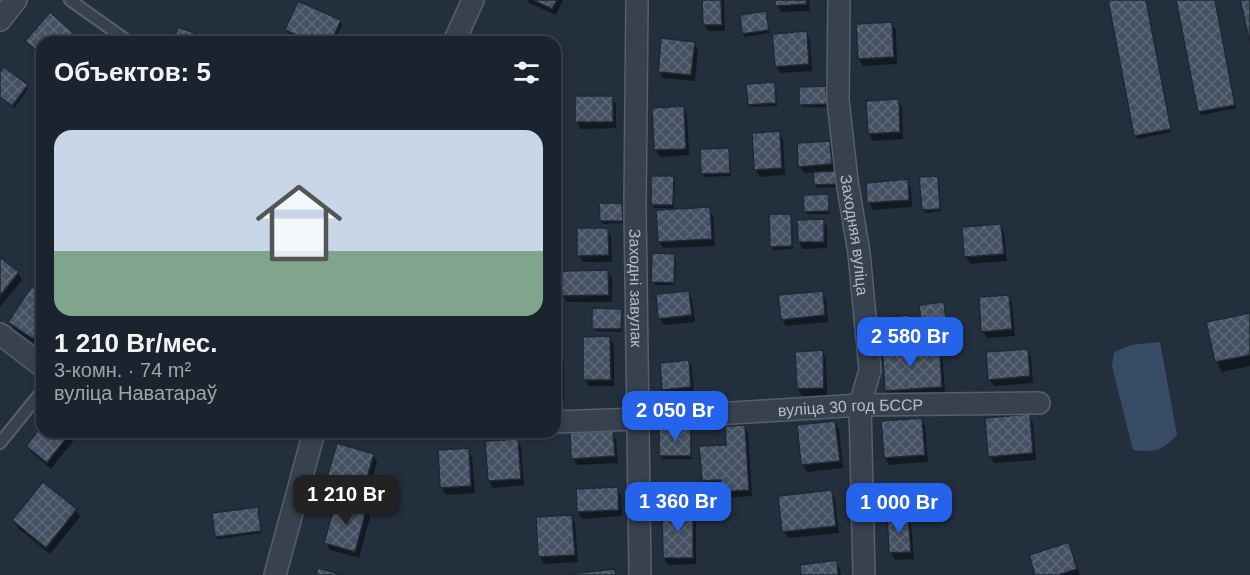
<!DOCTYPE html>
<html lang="ru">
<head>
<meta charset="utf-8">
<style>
  :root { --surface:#1b232e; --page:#242b36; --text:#f1f3f6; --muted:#a0a4aa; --line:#39404a; --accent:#2563eb }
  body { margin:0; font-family:Helvetica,sans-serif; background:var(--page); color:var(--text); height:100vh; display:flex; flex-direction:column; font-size:22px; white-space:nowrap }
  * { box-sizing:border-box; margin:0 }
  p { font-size:20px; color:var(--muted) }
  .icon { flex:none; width:33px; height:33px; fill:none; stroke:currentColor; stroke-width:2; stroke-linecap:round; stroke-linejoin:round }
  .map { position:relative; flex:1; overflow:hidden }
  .side { position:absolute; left:36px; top:36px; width:525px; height:402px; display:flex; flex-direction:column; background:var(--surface); border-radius:18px; box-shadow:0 3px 9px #0003,0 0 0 2px var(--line) }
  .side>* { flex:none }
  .price { position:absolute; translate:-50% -51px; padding:0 14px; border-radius:12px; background:var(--accent); color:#fff; font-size:20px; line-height:39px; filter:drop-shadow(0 2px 3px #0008) }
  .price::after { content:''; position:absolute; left:50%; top:36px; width:18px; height:14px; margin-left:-9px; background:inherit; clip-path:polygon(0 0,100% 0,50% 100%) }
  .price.selected { background:#222; color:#fff }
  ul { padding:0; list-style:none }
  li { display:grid; align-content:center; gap:12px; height:318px; padding:0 18px }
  li span { display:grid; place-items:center; height:186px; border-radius:18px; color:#555 }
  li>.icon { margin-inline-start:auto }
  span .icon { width:108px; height:108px; fill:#fffc; stroke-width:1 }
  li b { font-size:26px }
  h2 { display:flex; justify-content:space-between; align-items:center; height:72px; padding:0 18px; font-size:26px }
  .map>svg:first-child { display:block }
  .water { fill:#394c67 }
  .shadow { fill:#0007 }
  .building { fill:url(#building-cross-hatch); stroke:#1f2835; stroke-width:1.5 }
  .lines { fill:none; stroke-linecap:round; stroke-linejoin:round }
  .service-casing { stroke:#565f6c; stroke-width:14 }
  .minor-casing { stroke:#565f6c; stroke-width:24 }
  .service { stroke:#38414e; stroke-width:10 }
  .minor { stroke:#38414e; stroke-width:21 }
  .labels { text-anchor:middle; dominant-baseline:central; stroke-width:5; stroke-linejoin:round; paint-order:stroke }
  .street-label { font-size:16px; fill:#b4bcc9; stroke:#1d2633 }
</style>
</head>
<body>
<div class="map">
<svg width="1250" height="575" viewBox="0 0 1250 575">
  <defs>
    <pattern id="building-cross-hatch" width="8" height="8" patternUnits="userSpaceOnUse" patternTransform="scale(1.5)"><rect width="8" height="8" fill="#455162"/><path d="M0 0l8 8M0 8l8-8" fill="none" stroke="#5d6877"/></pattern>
  </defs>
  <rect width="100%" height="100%" fill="#242f3e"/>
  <path class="water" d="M1160,342l17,93c-17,17 -21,17 -44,15l-21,-84 2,-14 17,-7z"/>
  <g class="shadow">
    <polygon points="528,0 563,0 556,15 529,3"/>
    <polygon points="704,0 724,0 725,31 708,31 704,24"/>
    <polygon points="776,0 809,0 810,11 781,12 777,5"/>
    <polygon points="1110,0 1146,0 1171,132 1137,139 1136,136"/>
    <polygon points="1177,0 1215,0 1236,108 1201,115 1199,112"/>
    <polygon points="766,13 767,16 770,33 745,37 744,33"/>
    <polygon points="340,21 342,25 334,42 309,42 288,33 287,30"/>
    <polygon points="891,23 896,30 897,64 863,66 859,59"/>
    <polygon points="806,33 810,40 812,71 780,73 776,66"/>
    <polygon points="694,43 698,50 695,81 663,78 659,71"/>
    <polygon points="0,75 27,86 28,89 14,108 0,98"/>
    <polygon points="774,84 776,87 777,106 751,107 749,104"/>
    <polygon points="825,87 827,90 828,107 803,107 801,104"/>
    <polygon points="612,97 616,104 616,128 581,129 577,122"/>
    <polygon points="898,100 902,107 903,139 873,141 869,134"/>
    <polygon points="683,107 687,114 689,155 660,157 656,150"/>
    <polygon points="779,132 783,139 785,175 760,177 756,170"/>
    <polygon points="830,142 834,149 835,171 834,171 836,176 837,187 817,188 815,185 814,173 804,173 800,166"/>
    <polygon points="728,149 730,152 731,176 704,177 703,174"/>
    <polygon points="937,177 939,180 941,211 925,213 923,210"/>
    <polygon points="673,178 675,181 674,208 654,208 652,204"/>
    <polygon points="907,181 911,188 912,207 873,210 869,203 867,184"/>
    <polygon points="828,196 829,199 830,214 807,214 805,211"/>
    <polygon points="622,205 623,208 624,223 603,224 601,221"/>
    <polygon points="709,209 713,216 715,246 663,248 659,241"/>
    <polygon points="790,215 792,218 793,249 773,250 772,247"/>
    <polygon points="823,220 827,227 827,248 803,249 799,242"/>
    <polygon points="1000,225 1004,232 1007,261 970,264 966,257 964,228"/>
    <polygon points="607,229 611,236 612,262 583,262 579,255"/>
    <polygon points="674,256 676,259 675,285 655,285 653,281"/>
    <polygon points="0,259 18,273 22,280 0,307"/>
    <polygon points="608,271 612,278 612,302 567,302 563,295"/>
    <polygon points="822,292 826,299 828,322 786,326 782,319"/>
    <polygon points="688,293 692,299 695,322 664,325 660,318"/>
    <polygon points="42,295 42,338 37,345 14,329 10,322"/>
    <polygon points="1008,296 1012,303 1015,336 987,338 983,331"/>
    <polygon points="943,304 945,307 948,331 925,334 924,331 921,306"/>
    <polygon points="621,310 622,314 622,332 595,331 593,328"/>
    <polygon points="1250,314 1250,366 1222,372 1216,361"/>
    <polygon points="909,317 910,320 912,338 886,340 884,337"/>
    <polygon points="610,338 614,345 614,386 589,386 585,379"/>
    <polygon points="919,345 923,352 923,357 939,355 943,362 945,394 890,398 886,391"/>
    <polygon points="1027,350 1031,357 1033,383 994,386 989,379"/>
    <polygon points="822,352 826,359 827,395 802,396 798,389"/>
    <polygon points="555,355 560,355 564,362 564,401 555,401"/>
    <polygon points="688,361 692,368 694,394 668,396 664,389"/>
    <polygon points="1029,416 1033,423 1036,460 994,463 990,456"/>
    <polygon points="921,419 925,426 928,462 889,465 885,458"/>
    <polygon points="835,422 839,429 843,468 807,472 803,465"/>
    <polygon points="744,426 748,433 752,496 727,498 723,491 723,487 707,488 703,481"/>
    <polygon points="42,428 42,432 80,432 51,469 32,453 28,446"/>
    <polygon points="690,431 692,434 692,459 662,459 660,456"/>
    <polygon points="612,432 616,439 618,463 577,465 573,458"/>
    <polygon points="517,440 521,447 524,485 493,488 489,481"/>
    <polygon points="468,450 472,457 475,493 446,495 442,488 439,451"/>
    <polygon points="373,455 377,462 368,494 333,484 329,477"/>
    <polygon points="617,488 621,495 622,516 582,519 578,512"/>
    <polygon points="831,492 835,499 839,533 788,538 784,531"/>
    <polygon points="257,509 259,512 261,533 218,539 216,536"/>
    <polygon points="692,509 696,516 696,564 668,565 664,558"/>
    <polygon points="76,510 80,517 50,554 18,528 14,521"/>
    <polygon points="366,510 370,517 359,558 330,550 326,543"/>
    <polygon points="907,515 911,522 914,559 895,560 891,553 888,517"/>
    <polygon points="571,516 575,523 578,562 544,564 540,557"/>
    <polygon points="1068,544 1072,551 1080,575 1037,575"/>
    <polygon points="836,562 840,569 841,575 802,575"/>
  </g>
  <g class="building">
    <polygon points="533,0 557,0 552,9"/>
    <polygon points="702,0 721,0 722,25 703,25"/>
    <polygon points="775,0 806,0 807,4 775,6"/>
    <polygon points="1108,0 1146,0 1171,129 1134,136"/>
    <polygon points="1176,0 1215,0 1235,105 1198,112"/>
    <polygon points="1240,0 1250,0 1250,43"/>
    <polygon points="298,1 341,20 331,42 312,42 285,30"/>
    <polygon points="766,11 769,30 742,34 740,15"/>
    <polygon points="50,12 78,37 74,42 42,42 42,55 25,41"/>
    <polygon points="892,22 894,57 858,59 856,24"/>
    <polygon points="178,27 211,39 210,42 173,42"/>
    <polygon points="807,31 809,64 775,67 772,34"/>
    <polygon points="661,38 695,42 691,75 658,72"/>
    <polygon points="4,67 28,85 12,106 0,97 0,72"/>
    <polygon points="775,82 776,103 748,105 746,84"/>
    <polygon points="826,86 827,104 799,105 799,87"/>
    <rect x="575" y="96" width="38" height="26"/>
    <polygon points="899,99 900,132 868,134 866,101"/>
    <polygon points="684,106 686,149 654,150 652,108"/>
    <polygon points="780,131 782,168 754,170 752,133"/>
    <polygon points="830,141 832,164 798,167 797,143"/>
    <polygon points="729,148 730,173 701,174 700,149"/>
    <polygon points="836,171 836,184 814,185 813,172"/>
    <polygon points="651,176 674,176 673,205 651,205"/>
    <polygon points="938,176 940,209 922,210 919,177"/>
    <polygon points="908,179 909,200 867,203 866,183"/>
    <polygon points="829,194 829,211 804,212 803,195"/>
    <polygon points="599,203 622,203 623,221 600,221"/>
    <polygon points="710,207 712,239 658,242 656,210"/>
    <polygon points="769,214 791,214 792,246 770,247"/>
    <polygon points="824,219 824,242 798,242 797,220"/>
    <polygon points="1001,224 1004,254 964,257 962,227"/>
    <polygon points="577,228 608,228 609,255 577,256"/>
    <polygon points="652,253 675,254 674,283 651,282"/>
    <polygon points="0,257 19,272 0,296"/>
    <polygon points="608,270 609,295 562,296 561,271"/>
    <polygon points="32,286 42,293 42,325 33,339 8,322"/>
    <polygon points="689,291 692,315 658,319 656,294"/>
    <polygon points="823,291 825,315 781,320 778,295"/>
    <polygon points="1009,295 1012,329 981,332 979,297"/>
    <polygon points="944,302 947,328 922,331 919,305"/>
    <polygon points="592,308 622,309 621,329 592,329"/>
    <polygon points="1250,313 1250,355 1215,362 1206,322"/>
    <polygon points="909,315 911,335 883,338 880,318"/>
    <polygon points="610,336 611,380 583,380 583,337"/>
    <polygon points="920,343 921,355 940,354 942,387 885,391 882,346"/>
    <polygon points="1028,349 1030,376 988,380 986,352"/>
    <polygon points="823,350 824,388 797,389 795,352"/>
    <polygon points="561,353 561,394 555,395 555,354"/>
    <polygon points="689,360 691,387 662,390 660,363"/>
    <polygon points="1030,414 1033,453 988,457 985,418"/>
    <polygon points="922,418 925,455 884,458 881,421"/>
    <polygon points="835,421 840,461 801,465 797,425"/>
    <polygon points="42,425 42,432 71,432 47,463 26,446"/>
    <polygon points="745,425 749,490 721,492 721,480 702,481 699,446 726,445 725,426"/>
    <rect x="659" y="429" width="32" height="27"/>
    <polygon points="613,430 615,456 571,459 570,433"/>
    <polygon points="518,439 521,479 488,481 485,441"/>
    <polygon points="337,443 374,454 364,488 327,477"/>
    <polygon points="469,448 471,486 440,488 438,450"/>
    <polygon points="43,482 77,509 46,548 12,520"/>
    <polygon points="618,487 619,510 577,512 576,489"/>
    <polygon points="832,490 836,526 782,532 778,496"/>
    <polygon points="336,500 367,508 355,552 324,543"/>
    <polygon points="258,507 261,531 215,537 212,513"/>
    <polygon points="693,507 693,558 663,558 662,508"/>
    <polygon points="908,514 911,552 889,553 887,515"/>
    <polygon points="572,515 575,555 538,557 536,517"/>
    <polygon points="1069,542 1077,569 1058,575 1035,575 1029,555"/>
    <polygon points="837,560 838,575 801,575 800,565"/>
    <polygon points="318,568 343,575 316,575"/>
    <polygon points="615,569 616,575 569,575 569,574"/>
  </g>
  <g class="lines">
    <g class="service-casing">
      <g id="service">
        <polyline points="70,0 129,42"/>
        <polyline points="0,443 42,391"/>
      </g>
    </g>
    <g class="minor-casing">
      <g id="minor">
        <path id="s1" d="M637,0l-2,208 5,367"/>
        <path id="s2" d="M839,0l-1,100 9,81 12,72 11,117 -10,35 4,170"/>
        <polyline points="0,20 16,0"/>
        <polyline points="454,42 473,0"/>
        <polyline points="0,334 42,366"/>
        <path id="s3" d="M555,422l82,-3 223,-14 179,-2"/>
        <polyline points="275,575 314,432"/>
      </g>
    </g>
    <use href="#service" class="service"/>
    <use href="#minor" class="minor"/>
  </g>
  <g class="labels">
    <g class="street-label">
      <text stroke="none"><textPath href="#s2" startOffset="236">Заходняя вуліца</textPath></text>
      <text stroke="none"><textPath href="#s1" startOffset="288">Заходні завулак</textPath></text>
      <text stroke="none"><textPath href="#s3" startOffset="296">вуліца 30 год БССР</textPath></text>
    </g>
  </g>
</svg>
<b class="price" style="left:910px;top:368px">2 580 Br</b>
<b class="price" style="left:675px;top:442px">2 050 Br</b>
<b class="price selected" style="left:346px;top:526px">1 210 Br</b>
<b class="price" style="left:678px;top:533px">1 360 Br</b>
<b class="price" style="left:899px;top:534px">1 000 Br</b>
<section class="side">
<h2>Объектов: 5<svg class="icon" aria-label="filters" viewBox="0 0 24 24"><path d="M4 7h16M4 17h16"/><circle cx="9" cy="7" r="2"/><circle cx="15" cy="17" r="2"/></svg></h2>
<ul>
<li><span style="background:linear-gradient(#c9d6e8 65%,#7fa58c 0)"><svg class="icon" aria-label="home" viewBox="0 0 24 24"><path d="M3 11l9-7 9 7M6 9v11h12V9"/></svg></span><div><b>1 210 Br/мес.</b><p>3-комн. · 74 m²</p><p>вуліца Наватараў</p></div></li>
</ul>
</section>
</div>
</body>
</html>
